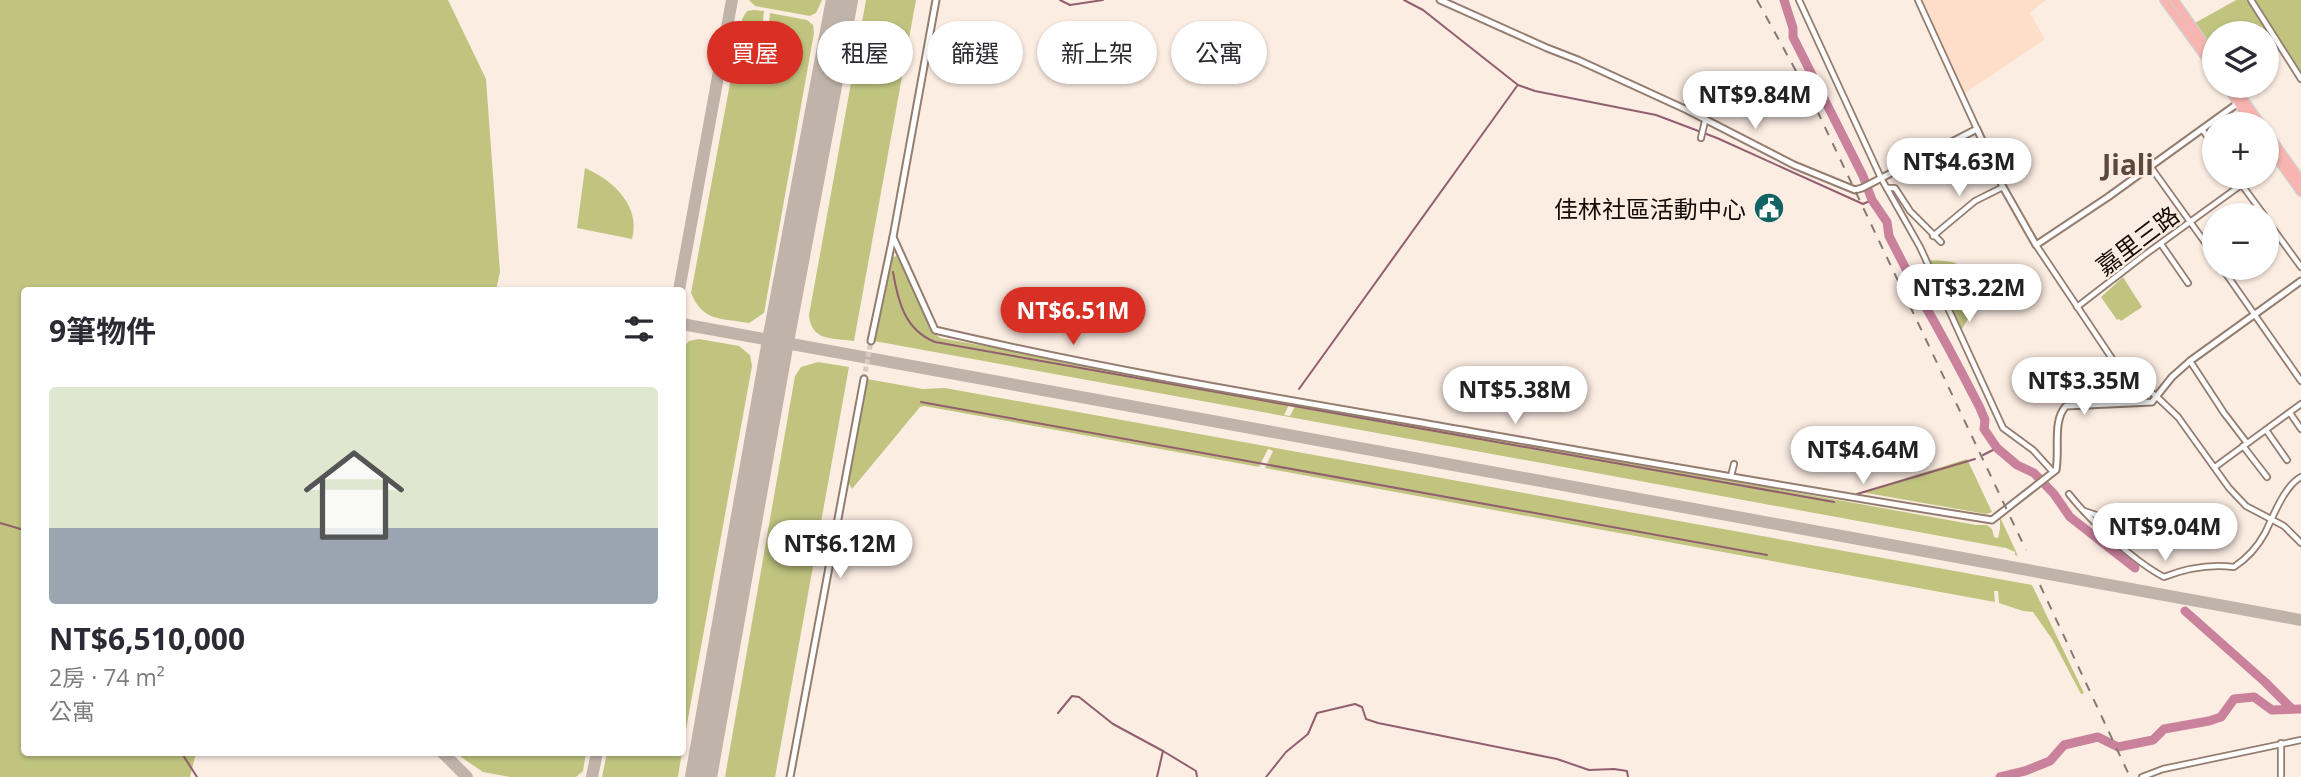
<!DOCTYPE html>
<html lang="zh-TW">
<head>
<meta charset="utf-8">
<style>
  :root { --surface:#fff; --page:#f7f7f7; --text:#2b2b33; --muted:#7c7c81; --accent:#d93025 }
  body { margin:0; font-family:"Open Sans","Noto Sans TC",sans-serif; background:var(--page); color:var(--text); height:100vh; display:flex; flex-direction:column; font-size:26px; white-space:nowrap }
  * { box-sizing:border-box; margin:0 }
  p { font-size:23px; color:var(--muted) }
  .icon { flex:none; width:38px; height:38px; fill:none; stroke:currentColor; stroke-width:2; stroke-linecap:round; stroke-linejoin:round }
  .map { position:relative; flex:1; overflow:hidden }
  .sheet { position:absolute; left:21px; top:287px; width:665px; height:469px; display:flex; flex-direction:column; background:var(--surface); border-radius:7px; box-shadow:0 2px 5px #0004 }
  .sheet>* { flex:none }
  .hud { position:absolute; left:707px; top:21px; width:665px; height:63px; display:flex; gap:14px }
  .tools { position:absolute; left:2202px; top:21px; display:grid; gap:14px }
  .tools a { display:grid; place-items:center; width:77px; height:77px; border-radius:50%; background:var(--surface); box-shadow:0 2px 5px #0004; font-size:35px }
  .price { position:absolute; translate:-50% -60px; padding:0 16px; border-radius:24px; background:#fff; color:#222; font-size:23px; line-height:46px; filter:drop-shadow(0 2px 4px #0008) }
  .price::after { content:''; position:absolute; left:50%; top:42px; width:21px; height:16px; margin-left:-10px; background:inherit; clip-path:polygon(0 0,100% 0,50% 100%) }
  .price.selected { background:var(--accent); color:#fff }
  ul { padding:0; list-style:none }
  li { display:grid; align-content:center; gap:14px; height:371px; padding:0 28px }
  li span { display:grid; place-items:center; height:217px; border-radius:7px; color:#555 }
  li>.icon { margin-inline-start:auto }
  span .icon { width:126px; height:126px; fill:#fffc; stroke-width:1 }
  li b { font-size:30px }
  h2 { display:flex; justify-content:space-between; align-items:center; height:84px; padding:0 28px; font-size:30px }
  .pill { padding:0 24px; border-radius:32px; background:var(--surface); box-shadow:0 2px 5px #0004; font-size:24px; line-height:63px }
  .pill.selected { background:var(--accent); color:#fff }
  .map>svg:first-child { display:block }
  .built { fill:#feddc9 }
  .green { fill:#c0c47f }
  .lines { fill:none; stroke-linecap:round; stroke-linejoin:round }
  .stream { stroke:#935e6f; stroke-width:2 }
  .river { stroke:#c9819c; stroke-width:9 }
  .taxiway { stroke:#c0b4aa; stroke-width:12 }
  .runway { stroke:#c0b4aa; stroke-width:32 }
  .tertiary-tunnel { stroke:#d9cbc2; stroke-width:5; stroke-dasharray:5 2.5; stroke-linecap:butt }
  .minor-casing { stroke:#947d6f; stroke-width:8 }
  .tertiary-casing { stroke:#947d6f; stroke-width:9 }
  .primary-casing { stroke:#d0cecd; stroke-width:10 }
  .minor { stroke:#fff; stroke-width:4.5 }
  .tertiary { stroke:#fff; stroke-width:5 }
  .primary { stroke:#f9b4af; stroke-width:7 }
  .rail { stroke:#857a72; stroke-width:2; stroke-dasharray:9 9; stroke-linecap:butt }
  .labels { text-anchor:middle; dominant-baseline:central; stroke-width:5; stroke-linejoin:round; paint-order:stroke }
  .poi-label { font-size:24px; fill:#140c07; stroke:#fcede3; text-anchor:end }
  .street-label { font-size:24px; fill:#140c07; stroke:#fcede3 }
  .quarter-label { font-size:28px; font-weight:bold; fill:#5c483b; stroke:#fcede3 }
</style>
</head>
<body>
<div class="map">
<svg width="2301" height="777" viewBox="0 0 2301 777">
  <rect width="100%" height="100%" fill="#fcede3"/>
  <polygon class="built" points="1923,0 2046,0 2030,13 2045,39 1964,94"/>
  <g class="green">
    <polygon points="0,0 448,0 486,79 500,272 496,290 24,290 24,752 196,753 190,777 0,777"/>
    <polygon points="749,0 822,0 816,13 810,16 755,6"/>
    <path d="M866,0h50l-62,341c-22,-3 -43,0 -45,-26z"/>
    <polygon points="2236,0 2301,0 2301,77 2280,46 2266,52 2266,33 2214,33 2214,53 2195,23"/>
    <path d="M754,10l10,1 -2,20 -5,-1 -3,14 16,2 3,-13 -5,-2 2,-18 37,7 6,5 1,8 -50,280 -15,10c-28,-5 -46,-1 -58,-30l51,-274 5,-8z"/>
    <path d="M585,168c28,12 56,38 47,71l-55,-11z"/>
    <polygon points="897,256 934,333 940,338 1291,401 1284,415 1290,416 1297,402 1976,525 1987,525 1992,529 1994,537 1998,538 2000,529 2000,517 2018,556 2015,555 2015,552 2006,548 874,341 889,258"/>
    <path d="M1927,260c8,1 20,0 28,3 30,10 21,50 5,68z"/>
    <polygon points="2123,277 2142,307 2121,321 2119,319 2117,320 2101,297"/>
    <polygon points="699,339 739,346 750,355 752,366 685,735 682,735 682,350 689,341"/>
    <polygon points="818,362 849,367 775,777 725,777 795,376 801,367"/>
    <polygon points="867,379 923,389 945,388 2032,585 2084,693 2081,694 2052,639 2033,612 2023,611 1999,603 1998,591 1994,591 1995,602 1265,468 1273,451 1268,449 1259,467 924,406 920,407 852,489 848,482"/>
    <polygon points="1967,459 1992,512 1986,514 1861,492"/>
    <polygon points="463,752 586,752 586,753 583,771 576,777 510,777 483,772 461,757"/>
    <polygon points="682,752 678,777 602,777 607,753"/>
  </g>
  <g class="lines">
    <g class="stream">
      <polyline points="1060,0 1070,5 1103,0"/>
      <polyline points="1404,0 1423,10 1518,85 1535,91 1656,115 1717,138 1863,204 1872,200"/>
      <path d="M893,272c5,30 12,58 42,70l899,160"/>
      <polyline points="1299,389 1517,86"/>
      <polyline points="921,402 1767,555"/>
      <polyline points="1983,455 1997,448"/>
      <polyline points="1857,494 1975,459"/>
      <polyline points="0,523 24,530"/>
      <polyline points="1058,713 1072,696 1079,697 1113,724 1163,751 1196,771 1197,777"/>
      <polyline points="181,752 197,777"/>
      <polyline points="1157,777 1163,751"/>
      <polyline points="1266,777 1286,752 1308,734 1317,713 1355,704 1362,707 1366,719 1378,723 1557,759 1589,770 1614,769 1627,771 1628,777"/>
    </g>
    <g class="river">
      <path d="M1784,0l9,28v9l70,139 9,24 15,22 2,14 20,39c9,7 7,16 12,24 21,35 40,72 59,109l5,12 -1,9 13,19 20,17 17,8 20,21 16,23 65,51"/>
      <polyline points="2185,611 2265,682 2291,708"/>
      <polyline points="2000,777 2025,771 2050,761 2064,745 2098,737 2118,747 2153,740 2164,729 2209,721 2221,717 2234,699 2254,697 2272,710 2301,709"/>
    </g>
    <g class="taxiway">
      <polyline points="679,290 732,0"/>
      <polyline points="682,324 2301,620"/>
      <polyline points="442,752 467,777"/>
      <polyline points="592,777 597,752"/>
    </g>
    <polyline class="runway" points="701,777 778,341 842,0"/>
    <polyline class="tertiary-tunnel" points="864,379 871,341"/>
    <g class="minor-casing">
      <g id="minor">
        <polyline points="1799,0 1881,178 1920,247 2003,428 2033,450 2053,472"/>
        <polyline points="1918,0 1977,129"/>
        <polyline points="2251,0 2301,79"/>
        <polyline points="2202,129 2214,146"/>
        <polyline points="1701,138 1705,121"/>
        <polyline points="2150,166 2214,255"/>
        <polyline points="2266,166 2277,158"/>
        <polyline points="2236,177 2264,215"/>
        <polyline points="1887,188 1895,188 1910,211 1941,242"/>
        <polyline points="2266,219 2301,267"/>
        <polyline points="1933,236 1975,201 2003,187"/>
        <polyline points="2161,244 2188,283"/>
        <polyline points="2036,245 2115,363 2157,397 2178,417 2229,488 2246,506 2284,526 2301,543"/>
        <polyline points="2222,268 2301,381"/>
        <polyline points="2077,307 2143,256 2252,177"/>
        <polyline points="2190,361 2224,413 2247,443"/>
        <polyline points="2290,413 2301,429"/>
        <polyline points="2266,430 2287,460"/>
        <polyline points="2243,446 2267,477"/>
        <polyline points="2215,467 2301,404"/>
        <polyline points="1731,476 1734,464"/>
        <path d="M2069,494c20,26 66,68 95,83 23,-9 47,-13 70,-10 12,-8 24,-21 31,-34 8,-16 19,-47 36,-56"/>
        <polyline points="2084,511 2120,523"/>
        <polyline points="2142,777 2163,769 2301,740"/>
        <polyline points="2281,777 2281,743"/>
      </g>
    </g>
    <g class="tertiary-casing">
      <g id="tertiary">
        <polyline points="1440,0 1547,48 1578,60 1687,110 1794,165 1855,190 1862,188 1977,129 2003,187 2036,245 2108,197 2241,101"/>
        <path d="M893,237l42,93c166,39 335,67 504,96 184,32 368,65 553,94l64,-50c4,-20 -4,-49 10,-64l86,-4 20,-25 18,-16 111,-80"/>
        <polyline points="871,341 893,237 936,0"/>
        <polyline points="790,777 864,379"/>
      </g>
    </g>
    <g class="primary-casing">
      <g id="primary">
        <polyline points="2164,0 2214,69"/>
        <polyline points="2174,0 2214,57"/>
        <polyline points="2226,86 2253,124"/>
        <polyline points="2234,86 2261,124"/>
        <polyline points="2266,131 2301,180"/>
        <polyline points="2266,143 2301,192"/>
      </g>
    </g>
    <use href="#minor" class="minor"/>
    <use href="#tertiary" class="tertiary"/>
    <use href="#primary" class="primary"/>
    <g class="rail">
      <polyline points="1757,0 1812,100 2026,550"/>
      <polyline points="2040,585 2130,777"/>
    </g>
  </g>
  <defs>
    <g id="civic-disc" transform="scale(1.575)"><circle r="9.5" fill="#106263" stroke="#fcede3"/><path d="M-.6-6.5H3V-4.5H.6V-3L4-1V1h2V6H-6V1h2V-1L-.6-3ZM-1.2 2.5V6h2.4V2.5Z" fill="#fff"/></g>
  </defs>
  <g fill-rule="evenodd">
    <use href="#civic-disc" x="1769" y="208"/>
  </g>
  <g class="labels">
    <g class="poi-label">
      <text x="1746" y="208">佳林社區活動中心</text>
    </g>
    <g class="street-label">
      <text transform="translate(2137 240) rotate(-37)">嘉里三路</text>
    </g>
    <g class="quarter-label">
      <text x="2128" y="164">Jiali</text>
    </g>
  </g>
</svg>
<div class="tools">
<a><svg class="icon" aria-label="layers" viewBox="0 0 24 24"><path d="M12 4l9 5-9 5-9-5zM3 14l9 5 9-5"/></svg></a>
<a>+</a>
<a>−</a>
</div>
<b class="price" style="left:1755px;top:131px">NT$9.84M</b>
<b class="price" style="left:1959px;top:198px">NT$4.63M</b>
<b class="price" style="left:1969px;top:324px">NT$3.22M</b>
<b class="price selected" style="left:1073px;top:347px">NT$6.51M</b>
<b class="price" style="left:2084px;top:417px">NT$3.35M</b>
<b class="price" style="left:1515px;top:426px">NT$5.38M</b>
<b class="price" style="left:1863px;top:486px">NT$4.64M</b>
<b class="price" style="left:2165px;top:563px">NT$9.04M</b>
<b class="price" style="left:840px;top:580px">NT$6.12M</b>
<div class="hud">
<a class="pill selected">買屋</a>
<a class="pill">租屋</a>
<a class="pill">篩選</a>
<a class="pill">新上架</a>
<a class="pill">公寓</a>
</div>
<section class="sheet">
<h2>9筆物件<svg class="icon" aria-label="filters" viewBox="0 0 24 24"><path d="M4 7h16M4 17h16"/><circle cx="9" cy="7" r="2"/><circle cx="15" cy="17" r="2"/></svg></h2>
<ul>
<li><span style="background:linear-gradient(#dfe7d0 65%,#9aa5b1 0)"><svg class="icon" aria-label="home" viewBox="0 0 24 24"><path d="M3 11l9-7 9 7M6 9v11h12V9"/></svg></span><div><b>NT$6,510,000</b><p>2房 · 74 m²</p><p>公寓</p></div></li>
</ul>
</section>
</div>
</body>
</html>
